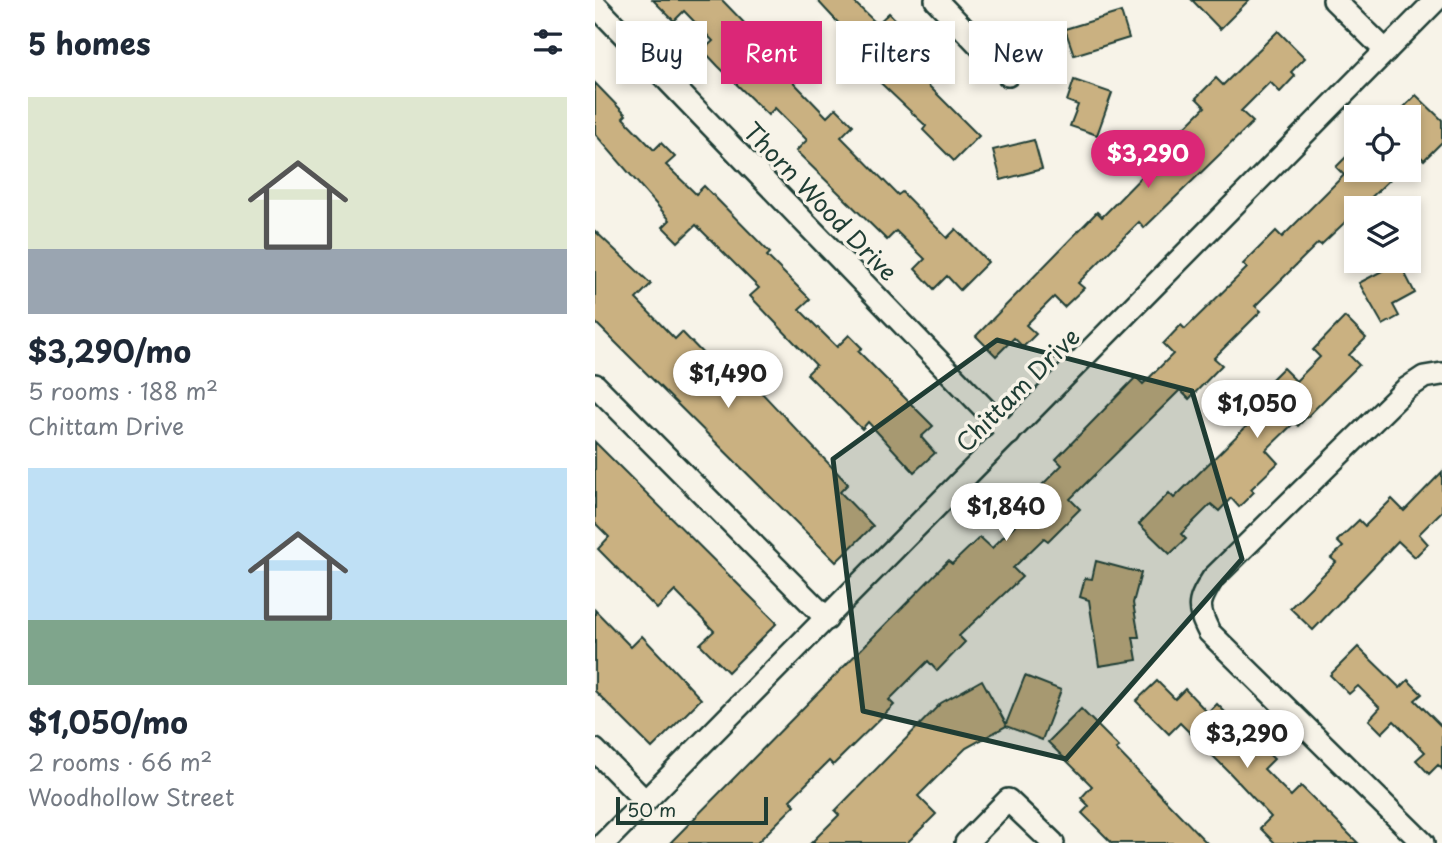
<!DOCTYPE html>
<html lang="en">
<head>
<meta charset="utf-8">
<style>
  :root { --surface:#fff; --page:#f6f6f7; --text:#1f2937; --muted:#747a83; --accent:#db2777 }
  body { margin:0; font-family:"Playpen Sans",sans-serif; background:var(--page); color:var(--text); height:100vh; display:flex; flex-direction:column; font-size:26px; white-space:nowrap }
  * { box-sizing:border-box; margin:0 }
  p { font-size:23px; color:var(--muted) }
  .icon { flex:none; width:38px; height:38px; fill:none; stroke:currentColor; stroke-width:2; stroke-linecap:round; stroke-linejoin:round }
  .map { position:relative; flex:1; overflow:hidden }
  .panel { display:flex; flex-direction:column; background:var(--surface); width:595px }
  .panel>* { flex:none }
  .banner { position:absolute; left:21px; top:21px; width:665px; height:63px; display:flex; gap:14px }
  .controls { position:absolute; left:749px; top:105px; display:grid; gap:14px }
  .controls a { display:grid; place-items:center; width:77px; height:77px; border-radius:0px; background:var(--surface); box-shadow:0 4px 10px #0003; font-size:35px }
  .scale { position:absolute; left:21px; bottom:18px; width:152px; box-sizing:border-box; padding-left:7px; border:4px solid #1f3d34; border-top:0; font-size:19px; line-height:24px; white-space:nowrap; color:#1f3d34; -webkit-text-stroke:5px #f7f3e8; paint-order:stroke }
  .price { position:absolute; translate:-50% -60px; padding:0 16px; border-radius:24px; background:#fff; color:#222; font-size:23px; line-height:46px; filter:drop-shadow(0 2px 4px #0008) }
  .price::after { content:''; position:absolute; left:50%; top:42px; width:21px; height:16px; margin-left:-10px; background:inherit; clip-path:polygon(0 0,100% 0,50% 100%) }
  .price.selected { background:var(--accent); color:#fff }
  ul { padding:0; list-style:none }
  li { display:grid; align-content:center; gap:14px; height:371px; padding:0 28px }
  li span { display:grid; place-items:center; height:217px; border-radius:0px; color:#555 }
  li>.icon { margin-inline-start:auto }
  span .icon { width:126px; height:126px; fill:#fffc; stroke-width:1 }
  li b { font-size:30px }
  h2 { display:flex; justify-content:space-between; align-items:center; height:84px; padding:0 28px; font-size:30px }
  .pill { padding:0 24px; border-radius:0px; background:var(--surface); box-shadow:0 4px 10px #0003; font-size:24px; line-height:63px }
  .pill.selected { background:var(--accent); color:#fff }
  main { display:flex; flex:1; min-height:0 }
  .map>svg:first-child { display:block }
  .building { fill:#cab181; stroke:#1f3d34; stroke-width:2 }
  .lines { fill:none; stroke-linecap:round; stroke-linejoin:round }
  .minor-casing { stroke:#1f3d34; stroke-width:26 }
  .minor { stroke:#f7f3e8; stroke-width:21 }
  .marked { fill:#1f3d34; fill-opacity:0.2; stroke:#1f3d34; stroke-width:5; stroke-linejoin:round }
  .labels { text-anchor:middle; dominant-baseline:central; stroke-width:7; stroke-linejoin:round; paint-order:stroke }
  .street-label { font-size:24px; fill:#1f3d34; stroke:#f7f3e8 }
</style>
</head>
<body>
<main>
<section class="panel">
<h2>5 homes<svg class="icon" aria-label="filters" viewBox="0 0 24 24"><path d="M4 7h16M4 17h16"/><circle cx="9" cy="7" r="2"/><circle cx="15" cy="17" r="2"/></svg></h2>
<ul>
<li><span style="background:linear-gradient(#dfe7d0 70%,#9aa5b1 0)"><svg class="icon" aria-label="home" viewBox="0 0 24 24"><path d="M3 11l9-7 9 7M6 9v11h12V9"/></svg></span><div><b>$3,290/mo</b><p>5 rooms · 188 m²</p><p>Chittam Drive</p></div></li>
<li><span style="background:linear-gradient(#bfe0f5 70%,#7fa58c 0)"><svg class="icon" aria-label="home" viewBox="0 0 24 24"><path d="M3 11l9-7 9 7M6 9v11h12V9"/></svg></span><div><b>$1,050/mo</b><p>2 rooms · 66 m²</p><p>Woodhollow Street</p></div></li>
</ul>
</section>
<div class="map">
<svg width="847" height="843" viewBox="0 0 847 843">
  <rect width="100%" height="100%" fill="#f7f3e8"/>
  <filter id="ink" filterUnits="userSpaceOnUse"><feTurbulence type="fractalNoise" baseFrequency=".0143" numOctaves="2"/><feDisplacementMap in="SourceGraphic" scale="14" xChannelSelector="R" yChannelSelector="G"/><feConvolveMatrix kernelMatrix="1 2 1 2 8 2 1 2 1" color-interpolation-filters="sRGB"/></filter>
  <g filter="url(#ink)">
    <g class="building">
      <polygon points="58,0 127,0 158,32 154,36 232,117 241,108 258,125 246,137 303,195 307,192 352,238 361,229 393,262 365,290 352,276 339,289 320,269 330,259 301,231 292,240 201,151 212,140 180,108 173,115 123,66 108,50 118,41 89,11 79,21"/>
      <polygon points="222,0 257,0 282,24 294,13 307,26 296,37 338,80 333,85 384,136 359,161 328,130 331,126 252,51 261,42"/>
      <polygon points="597,0 654,0 625,29"/>
      <polygon points="526,12 534,38 479,55 470,29"/>
      <polygon points="683,31 710,58 696,72 700,76 685,92 675,82 646,111 658,122 549,228 544,222 483,283 489,288 469,307 459,297 431,325 441,334 428,347 419,338 401,356 381,336 502,212 507,217 570,153 567,150 610,107 601,98 621,78 628,85"/>
      <polygon points="479,80 517,93 502,135 475,126 483,105 472,101"/>
      <polygon points="0,83 31,115 28,118 59,150 66,143 80,157 71,165 101,194 109,186 175,253 172,256 215,299 204,309 242,347 254,335 267,348 263,351 338,426 326,437 340,453 319,472 273,422 267,429 212,374 221,365 155,296 164,288 101,225 83,242 68,227 75,220 0,134"/>
      <polygon points="821,95 847,120 847,142 829,160 814,145 814,117 799,117"/>
      <polygon points="439,140 447,169 406,180 398,150"/>
      <polygon points="761,147 761,170 805,170 726,245 723,243 660,306 666,311 619,358 627,365 594,399 585,390 475,499 485,509 453,541 449,538 418,568 427,577 364,636 370,642 342,671 333,661 294,700 299,705 238,765 234,761 195,800 200,805 162,843 75,843 353,561 357,564 385,537 397,548 428,517 422,510 467,465 461,459 541,377 548,384 578,354 568,344 586,325 590,329 652,268 648,264 681,231 687,237 749,175 741,167"/>
      <polygon points="0,231 56,284 41,299 80,339 87,332 119,365 130,354 253,484 245,492 278,526 241,562 0,322"/>
      <polygon points="804,262 820,293 798,305 804,316 788,325 764,283"/>
      <polygon points="750,317 771,338 754,355 764,365 703,426 700,422 671,450 683,463 656,489 659,492 644,507 636,498 624,511 616,504 586,534 591,539 575,554 544,524 574,493 579,498 678,400 667,389 688,368 701,381 725,357 718,350"/>
      <polygon points="0,442 182,623 133,672 105,644 119,631 80,591 62,609 3,549 14,537 0,523"/>
      <polygon points="847,472 847,511 824,534 833,544 820,557 803,541 718,630 695,608 741,562 736,558 748,547 742,541 764,520 770,526 797,499 809,511"/>
      <polygon points="501,561 546,573 538,603 544,637 538,637 542,660 504,666 494,600 485,597 490,578 497,579"/>
      <polygon points="0,610 36,647 47,636 106,699 57,748 0,691"/>
      <polygon points="763,647 805,688 813,680 827,694 820,700 847,727 847,769 843,765 834,774 821,760 830,752 799,721 787,733 774,720 785,708 763,686 754,694 735,675"/>
      <polygon points="430,676 466,690 447,740 411,726 371,748 323,796 341,814 312,843 216,843 244,815 240,811 346,703 387,680 411,724"/>
      <polygon points="562,681 580,699 590,689 613,713 622,704 636,718 627,727 654,753 663,744 679,759 669,769 696,796 706,786 763,843 680,843 665,828 676,817 635,773 585,723 574,734 541,701"/>
      <polygon points="486,709 524,747 521,749 612,843 517,843 487,813 494,806 486,798 497,786 453,742"/>
    </g>
    <g class="lines">
      <g class="minor-casing">
        <g id="minor">
          <polyline points="341,0 413,75"/>
          <polyline points="739,0 791,51"/>
          <polyline points="0,5 414,434"/>
          <polyline points="0,385 232,619"/>
          <polyline points="0,750 50,801"/>
          <polyline points="9,843 841,0"/>
          <polyline points="371,843 413,800 458,843"/>
          <path d="M828,843l-214,-211c-13,-26 -11,-30 4,-54l193,-189 18,-12 18,-3"/>
        </g>
      </g>
      <use href="#minor" class="minor"/>
    </g>
  </g>
  <path class="marked" d="M402,340l195,51 50,168 -176,200 -203,-48 -30,-252z"/>
  <g class="labels">
    <g class="street-label">
      <text transform="translate(226 201) rotate(46)">Thorn Wood Drive</text>
      <text transform="translate(422 389) rotate(-45)">Chittam Drive</text>
    </g>
  </g>
</svg>
<div class="controls">
<a><svg class="icon" aria-label="locate" viewBox="0 0 24 24"><circle cx="12" cy="12" r="6"/><path d="M12 2v4M12 18v4M2 12h4M18 12h4"/></svg></a>
<a><svg class="icon" aria-label="layers" viewBox="0 0 24 24"><path d="M12 4l9 5-9 5-9-5zM3 14l9 5 9-5"/></svg></a>
</div>
<div class="scale">50 m</div>
<b class="price selected" style="left:553px;top:190px">$3,290</b>
<b class="price" style="left:133px;top:410px">$1,490</b>
<b class="price" style="left:662px;top:440px">$1,050</b>
<b class="price" style="left:411px;top:543px">$1,840</b>
<b class="price" style="left:652px;top:770px">$3,290</b>
<div class="banner">
<a class="pill">Buy</a>
<a class="pill selected">Rent</a>
<a class="pill">Filters</a>
<a class="pill">New</a>
</div>
</div>
</main>
</body>
</html>
